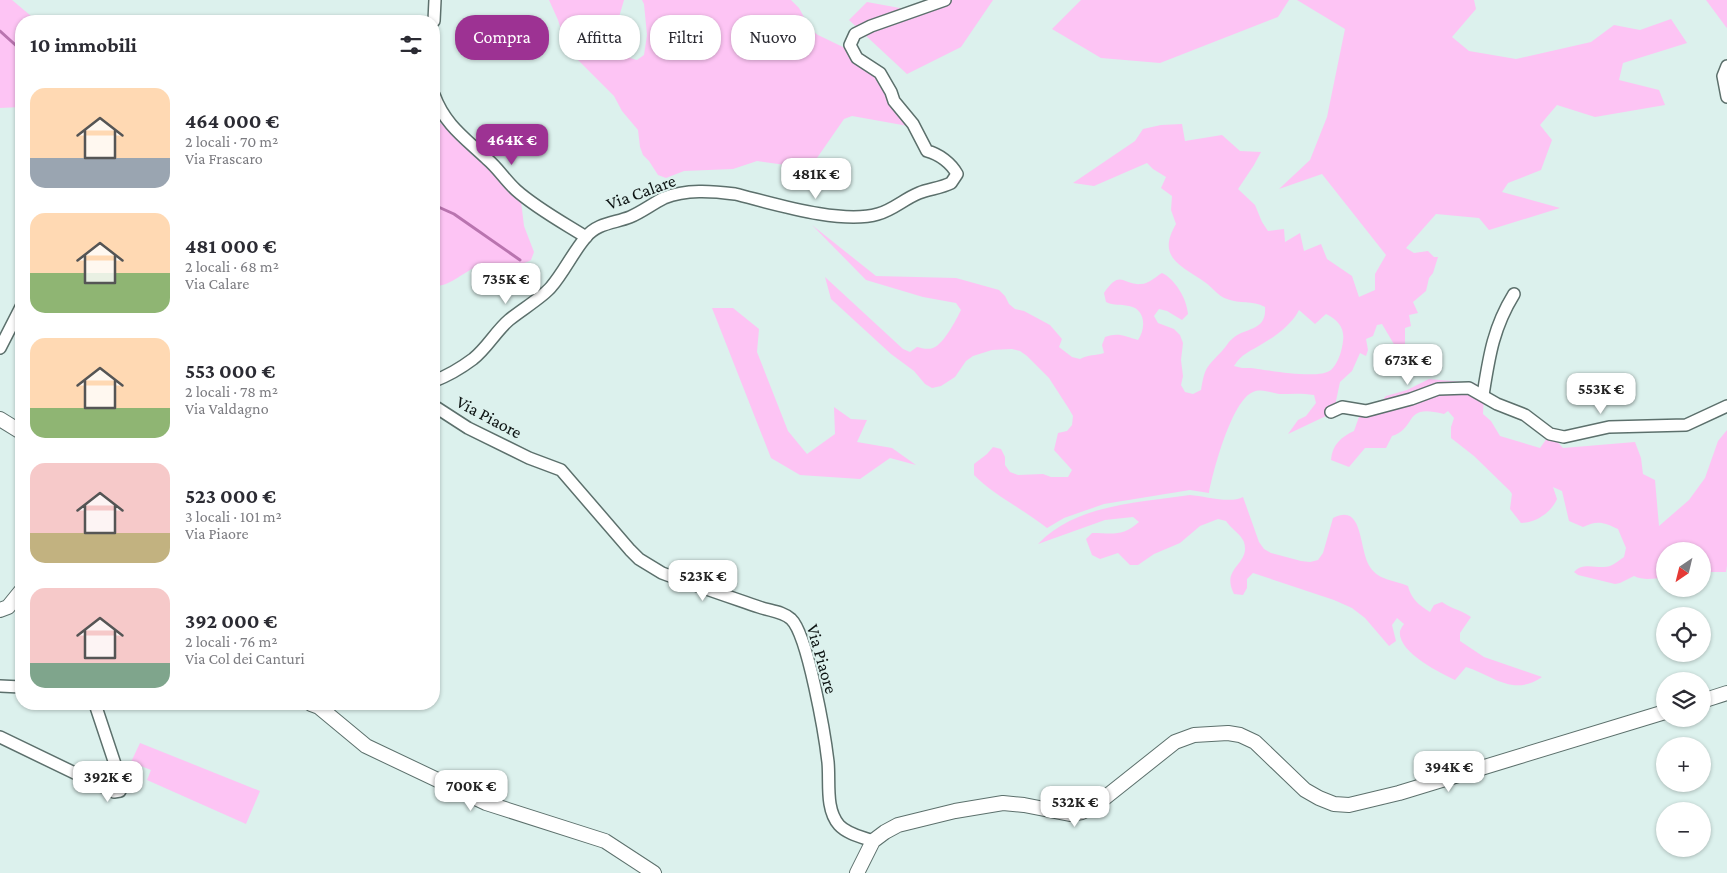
<!DOCTYPE html>
<html lang="it">
<head>
<meta charset="utf-8">
<style>
  :root { --surface:#fff; --page:#f7f7f7; --text:#2b2b33; --muted:#7c7c81; --accent:#9d3293 }
  body { margin:0; font-family:"Crimson Pro",serif; background:var(--page); color:var(--text); height:100vh; display:flex; flex-direction:column; font-size:19px; white-space:nowrap }
  * { box-sizing:border-box; margin:0 }
  p { font-size:16px; color:var(--muted) }
  .icon { flex:none; width:28px; height:28px; fill:none; stroke:currentColor; stroke-width:2; stroke-linecap:round; stroke-linejoin:round }
  .map { position:relative; flex:1; overflow:hidden }
  .side { position:absolute; left:15px; top:15px; width:425px; height:695px; display:flex; flex-direction:column; background:var(--surface); border-radius:20px; box-shadow:0 1px 4px #0004 }
  .side>* { flex:none }
  .top-card { position:absolute; left:455px; top:15px; width:475px; height:45px; display:flex; gap:10px }
  .needle { width:32px; rotate:215deg }
  .controls { position:absolute; left:1656px; top:542px; display:grid; gap:10px }
  .controls a { display:grid; place-items:center; width:55px; height:55px; border-radius:50%; background:var(--surface); box-shadow:0 1px 4px #0004; font-size:25px }
  .price { position:absolute; translate:-50% -42px; padding:0 11px; border-radius:10px; background:#fff; color:#222; font-size:16px; line-height:32px; filter:drop-shadow(0 1px 2px #0008) }
  .price::after { content:''; position:absolute; left:50%; top:30px; width:15px; height:11px; margin-left:-8px; background:inherit; clip-path:polygon(0 0,100% 0,50% 100%) }
  .price.on { background:var(--accent); color:#fff }
  ul { padding:0; list-style:none }
  li { display:flex; align-items:center; gap:15px; height:125px; padding:0 15px }
  li span { display:grid; place-items:center; flex:none; width:140px; height:100px; border-radius:15px; color:#555 }
  li>.icon { margin-inline-start:auto }
  span .icon { width:60px; height:60px; fill:#fffc; stroke-width:1 }
  li b { font-size:21px }
  h2 { display:flex; justify-content:space-between; align-items:center; height:60px; padding:0 15px; font-size:21px }
  .tag { padding:0 18px; border-radius:20px; background:var(--surface); box-shadow:0 1px 4px #0004; font-size:18px; line-height:45px }
  .tag.on { background:var(--accent); color:#fff }
  .map>svg:first-child { display:block }
  .green { fill:#fdc4f4; fill-rule:evenodd }
  .lines { fill:none; stroke-linecap:round; stroke-linejoin:round }
  .stream { stroke:#b974af; stroke-width:3 }
  .minor-casing { stroke:#5c706c; stroke-width:14 }
  .tertiary-casing { stroke:#5c706c; stroke-width:16 }
  .minor { stroke:#fff; stroke-width:11 }
  .tertiary { stroke:#fff; stroke-width:14 }
  .labels { text-anchor:middle; dominant-baseline:central; stroke-width:4; stroke-linejoin:round; paint-order:stroke }
  .street-label { font-size:18px; fill:#0d1413; stroke:#dcf1ed }
</style>
</head>
<body>
<div class="map">
<svg width="1727" height="873" viewBox="0 0 1727 873">
  <rect width="100%" height="100%" fill="#dcf1ed"/>
  <g class="green">
    <polygon points="0,0 12,0 37,21 21,21 21,107 0,108"/>
    <polygon points="549,0 624,0 617,24 619,35 624,52 630,58 637,60 644,55 647,35 644,4 642,0 791,0 799,8 811,30 818,35 845,48 851,57 880,73 908,126 852,116 844,119 817,158 810,163 793,166 757,161 733,169 684,171 666,178 658,175 649,161 643,155 640,147 638,130 622,111 614,96 568,50 558,20"/>
    <polygon points="933,0 993,0 961,47 907,74 849,20 867,2 916,11"/>
    <polygon points="1081,0 1289,0 1278,17 1160,63 1101,58 1052,29"/>
    <path d="M1297,0h177l2,9 -24,28 17,14 47,8 75,-17 23,-17 26,5 31,-11 16,24 -64,20 -4,17 40,10 6,15 -70,12 -38,-12 -17,20 12,15 -11,30 -33,13 -6,9 58,16 -71,22 -10,-12 -43,-4 -30,34 8,5 14,-2 6,6h4l-5,16 -4,5 -3,13 -13,11 5,11 -9,2 2,11 -6,2v16l-10,2 -13,-22 -5,1 -4,11 -7,3 2,11 -2,6 -6,-3 -8,18 -12,11 -4,19v13l-10,2 -38,18 10,-14 8,-4 10,-13 -2,-8c-12,-2 -23,-1 -35,-1 -9,-1 -17,-6 -26,-2 -21,8 -40,79 -44,101l-19,-3 -86,14 -40,14 -17,10c-24,-19 -52,-32 -73,-53v-11l13,-10 6,-7 8,2 4,8v8l5,7 8,3 25,-1 8,3h17l4,-7 -18,-20 4,-17 9,-2 5,-6 1,-9 -4,-7 -20,-31 -22,-22 -7,-5 -8,-2 -20,1 -19,6 -7,5 -11,16 -14,9 -9,2 -7,-4 -11,-13 -23,-17 -60,-55 -6,-22 78,72 7,3 7,-5c5,1 10,3 16,1 11,-4 23,-28 28,-38l-5,-7 -33,-6 -57,-17 -54,-55 64,51 80,2 43,12 6,6 4,8 6,5 9,2 26,14 12,14 -3,8 13,10 8,2c9,-5 15,-3 24,-6l-2,-8 3,-8c13,-5 20,-1 33,3 8,-11 8,-31 -9,-34 -9,-2 -15,0 -23,-4l-2,-9c17,-25 19,-7 37,-9 8,0 14,-7 21,-11 13,6 25,26 26,41l-6,6 -15,-9 -8,-2 -5,7 4,7 16,6 6,6 3,8 -2,17 2,16 -2,9 4,7 8,2 8,-4c4,-23 5,-22 21,-39 4,-4 6,-9 10,-12 13,-12 35,-7 33,-32 -13,-7 -25,-3 -38,-8 -9,-3 -14,-11 -21,-16 -25,-18 -50,-25 -30,-59l-5,-14 1,-14 -11,-8 5,-11 -13,-8 -6,-6 -53,23 -21,-3 62,-42 8,-12 18,-4 21,-1 3,17 37,-6 18,16 21,1 -7,13 -16,24 17,16 7,17 6,9 16,-2 1,13 15,-9 4,18 17,-7 6,15 25,17 7,21 16,-7v-16l11,-19 -64,-81 -43,15 31,-29 17,-43 18,-88zM1299,310l16,14 11,-10c12,6 19,14 17,27 -1,10 -5,22 -12,29 -12,10 -64,0 -80,-2h-9l-8,-2c7,-12 17,-15 28,-22 13,-7 31,-21 37,-34z"/>
    <polygon points="1706,0 1727,0 1727,28 1726,27"/>
    <path d="M434,121l11,4 76,76 3,25 10,26 -3,8c-17,10 -36,1 -54,7 -13,4 -30,22 -43,18v-24l4,-18 -4,-1z"/>
    <polygon points="733,308 759,329 757,352 788,431 807,454 835,434 834,407 851,419 867,420 857,442 892,448 916,465 890,458 860,479 800,475 771,458 712,308"/>
    <path d="M1429,379l46,4 9,9 -1,22 8,7 9,15 40,12 10,-14 13,14 72,-6 6,16 2,16 12,6 4,46 30,-26 16,-22 13,-37 9,-11v136l-1,6h-16l-7,6 -1,-27h-37v27c-11,0 -21,3 -31,-2l-14,7 -5,1 -37,-9 -4,-3c10,-11 24,-2 36,-6 5,-2 9,-6 14,-9l2,-9 -8,-19c-14,-7 -21,-9 -35,-2l-14,-6 -7,-30 -9,-4 4,12c-6,14 -22,24 -36,24l-11,-14 2,-15 -2,-3 -36,-35 -23,-18v-11l3,-9 -6,-7 -4,3c-42,-11 -26,14 -52,22l-6,12h-21l-16,19 -18,-7c1,-15 10,-23 23,-29l6,-17 15,-5 11,-13 21,-6z"/>
    <path d="M1190,495c14,1 41,9 53,2l16,45 5,7 7,4 30,8 9,1 8,-2 5,-7 10,-35c31,-16 25,30 37,49 9,14 25,13 38,19 3,13 11,19 22,26l4,-7 8,-3c9,7 20,8 29,15l-11,16v8l24,16 58,20c-29,20 -48,-1 -76,-10l-11,13c-15,-7 -58,-28 -55,-49 1,-2 2,-5 4,-7l-7,-6 -5,7 4,16 -7,5 -24,-28 -13,-10 -18,-8 -81,-27 -6,6v9l-4,7 -9,-1c-14,-27 17,-29 10,-52 -3,-8 -13,-13 -18,-21l-8,-2 -18,7 -20,17 -26,11 -16,11h-8l-12,-12 -18,6 -8,-4 -6,-16 6,-6c21,0 30,4 47,-11l-6,-5 -28,3 -67,24c38,-40 100,-41 152,-49z"/>
    <polygon points="140,743 260,791 246,824 147,780 151,770 131,762"/>
  </g>
  <g class="lines">
    <g class="stream">
      <polyline points="0,31 21,50"/>
      <polyline points="434,205 454,214 520,260"/>
    </g>
    <g class="minor-casing">
      <g id="minor">
        <polyline points="434,21 435,0"/>
        <polyline points="1727,66 1723,76 1727,97"/>
        <path d="M434,95c11,30 31,43 53,64 11,9 18,21 29,31 20,18 46,32 70,47"/>
        <polyline points="0,348 21,307"/>
        <path d="M434,381c13,-5 27,-13 39,-22 14,-11 23,-28 36,-39 12,-10 34,-23 42,-33 13,-15 22,-35 35,-50 11,-14 29,-14 44,-20 12,-5 22,-13 34,-19 22,-9 48,-7 71,-4 37,9 106,31 143,20 15,-4 26,-15 41,-21 10,-4 22,-5 32,-10l6,-9c-6,-11 -18,-20 -30,-23l-14,-27 -19,-23 -3,-9 -11,-19 -23,-15 -7,-13 5,-11 16,-8 74,-26"/>
        <path d="M1483,395c6,-38 10,-67 31,-101"/>
        <path d="M434,406l34,22 61,30 32,12 69,80 9,9 23,14c32,12 65,23 97,34 11,4 23,4 32,12 17,16 34,117 37,143 2,20 -3,47 11,63 8,9 23,12 34,16"/>
        <polyline points="1331,412 1342,407 1366,411 1411,399 1438,389 1469,388 1497,404 1525,415 1550,434 1564,437 1609,427 1686,425 1727,406"/>
        <polyline points="0,686 21,687"/>
        <polyline points="0,737 114,792 120,791 122,785 95,704"/>
      </g>
    </g>
    <g class="tertiary-casing">
      <g id="tertiary">
        <polyline points="0,419 21,432"/>
        <polyline points="0,610 8,607 21,591"/>
        <polyline points="1702,701 1727,693"/>
        <polyline points="311,704 319,707 366,746 486,803 605,841 654,873"/>
        <polyline points="857,873 873,841 885,832 898,825 955,811 1003,803 1024,805 1070,814 1082,812 1097,804 1175,742 1194,735 1228,733 1240,735 1255,742 1305,790 1319,798 1334,804 1349,805 1399,793 1665,712"/>
      </g>
    </g>
    <use href="#minor" class="minor"/>
    <use href="#tertiary" class="tertiary"/>
  </g>
  <g class="labels">
    <g class="street-label">
      <text transform="translate(641 192) rotate(-20)">Via Calare</text>
      <text transform="translate(489 417) rotate(28)">Via Piaore</text>
      <text transform="translate(822 659) rotate(74)">Via Piaore</text>
    </g>
  </g>
</svg>
<div class="controls">
<a><svg class="needle" viewBox="-14 -14 28 28"><path d="M0-13l5 13h-10z" fill="#e53935"/><path d="M0 13l5-13h-10z" fill="#7c7c81"/></svg></a>
<a><svg class="icon" aria-label="locate" viewBox="0 0 24 24"><circle cx="12" cy="12" r="6"/><path d="M12 2v4M12 18v4M2 12h4M18 12h4"/></svg></a>
<a><svg class="icon" aria-label="layers" viewBox="0 0 24 24"><path d="M12 4l9 5-9 5-9-5zM3 14l9 5 9-5"/></svg></a>
<a>+</a>
<a>−</a>
</div>
<b class="price on" style="left:512px;top:166px">464K €</b>
<b class="price" style="left:816px;top:200px">481K €</b>
<b class="price" style="left:506px;top:305px">735K €</b>
<b class="price" style="left:1408px;top:386px">673K €</b>
<b class="price" style="left:1601px;top:415px">553K €</b>
<b class="price" style="left:703px;top:602px">523K €</b>
<b class="price" style="left:1449px;top:793px">394K €</b>
<b class="price" style="left:108px;top:803px">392K €</b>
<b class="price" style="left:471px;top:812px">700K €</b>
<b class="price" style="left:1075px;top:828px">532K €</b>
<div class="top-card">
<a class="tag on">Compra</a>
<a class="tag">Affitta</a>
<a class="tag">Filtri</a>
<a class="tag">Nuovo</a>
</div>
<section class="side">
<h2>10 immobili<svg class="icon" aria-label="filters" viewBox="0 0 24 24"><path d="M4 7h16M4 17h16"/><circle cx="9" cy="7" r="2"/><circle cx="15" cy="17" r="2"/></svg></h2>
<ul>
<li><span style="background:linear-gradient(#ffd9b3 70%,#9aa5b1 0)"><svg class="icon" aria-label="home" viewBox="0 0 24 24"><path d="M3 11l9-7 9 7M6 9v11h12V9"/></svg></span><div><b>464 000 €</b><p>2 locali · 70 m²</p><p>Via Frascaro</p></div></li>
<li><span style="background:linear-gradient(#ffd9b3 60%,#8fb573 0)"><svg class="icon" aria-label="home" viewBox="0 0 24 24"><path d="M3 11l9-7 9 7M6 9v11h12V9"/></svg></span><div><b>481 000 €</b><p>2 locali · 68 m²</p><p>Via Calare</p></div></li>
<li><span style="background:linear-gradient(#ffd9b3 70%,#8fb573 0)"><svg class="icon" aria-label="home" viewBox="0 0 24 24"><path d="M3 11l9-7 9 7M6 9v11h12V9"/></svg></span><div><b>553 000 €</b><p>2 locali · 78 m²</p><p>Via Valdagno</p></div></li>
<li><span style="background:linear-gradient(#f6c9c9 70%,#c2b280 0)"><svg class="icon" aria-label="home" viewBox="0 0 24 24"><path d="M3 11l9-7 9 7M6 9v11h12V9"/></svg></span><div><b>523 000 €</b><p>3 locali · 101 m²</p><p>Via Piaore</p></div></li>
<li><span style="background:linear-gradient(#f6c9c9 75%,#7fa58c 0)"><svg class="icon" aria-label="home" viewBox="0 0 24 24"><path d="M3 11l9-7 9 7M6 9v11h12V9"/></svg></span><div><b>392 000 €</b><p>2 locali · 76 m²</p><p>Via Col dei Canturi</p></div></li>
</ul>
</section>
</div>
</body>
</html>
